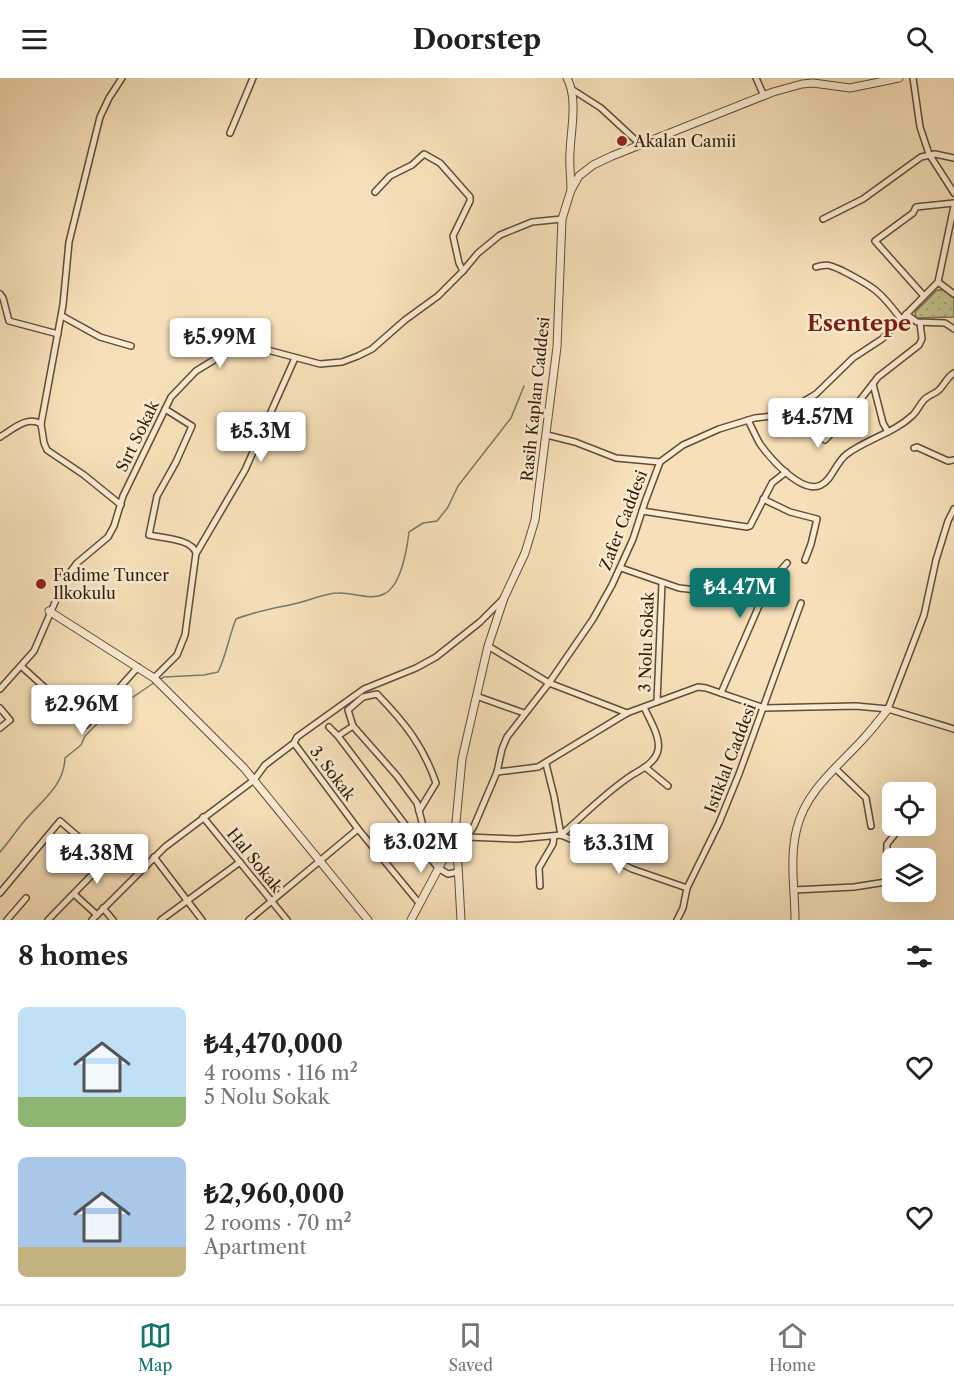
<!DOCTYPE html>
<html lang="en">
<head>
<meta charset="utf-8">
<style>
  :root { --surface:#fff; --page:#f2f2f2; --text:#202124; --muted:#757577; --line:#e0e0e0; --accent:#0f766e }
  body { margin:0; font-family:"Libre Caslon Text",serif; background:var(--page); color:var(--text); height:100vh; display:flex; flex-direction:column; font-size:22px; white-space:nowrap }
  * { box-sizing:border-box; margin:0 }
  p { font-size:20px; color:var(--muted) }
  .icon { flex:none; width:33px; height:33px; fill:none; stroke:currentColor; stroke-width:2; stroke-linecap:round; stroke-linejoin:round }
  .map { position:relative; height:842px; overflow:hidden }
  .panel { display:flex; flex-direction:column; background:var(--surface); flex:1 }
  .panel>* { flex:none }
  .buttons { position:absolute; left:882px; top:704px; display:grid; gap:12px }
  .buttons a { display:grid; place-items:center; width:54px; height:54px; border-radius:9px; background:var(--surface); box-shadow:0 6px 24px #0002; font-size:30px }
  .price { position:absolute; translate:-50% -51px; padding:0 14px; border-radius:6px; background:#fff; color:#222; font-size:20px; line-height:39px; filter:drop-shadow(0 2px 3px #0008) }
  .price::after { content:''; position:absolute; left:50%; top:36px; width:18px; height:14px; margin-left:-9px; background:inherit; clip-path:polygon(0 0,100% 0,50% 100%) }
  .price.active { background:var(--accent); color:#fff }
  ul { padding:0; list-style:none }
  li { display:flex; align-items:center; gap:18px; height:150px; padding:0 18px }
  li span { display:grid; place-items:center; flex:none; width:168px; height:120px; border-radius:9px; color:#555 }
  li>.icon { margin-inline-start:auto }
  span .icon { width:72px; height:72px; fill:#fffc; stroke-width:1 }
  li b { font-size:26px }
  h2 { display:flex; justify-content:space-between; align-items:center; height:72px; padding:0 18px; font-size:26px }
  header { display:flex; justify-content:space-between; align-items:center; height:78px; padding:0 18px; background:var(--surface); font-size:27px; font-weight:700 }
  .tabs { display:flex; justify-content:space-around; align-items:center; height:84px; border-top:2px solid var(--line); background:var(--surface); font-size:16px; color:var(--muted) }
  .tabs a { display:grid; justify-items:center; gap:3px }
  .tabs .active { color:var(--accent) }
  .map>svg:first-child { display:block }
  .park { fill:url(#park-dots); stroke:#786e4a; stroke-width:1.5 }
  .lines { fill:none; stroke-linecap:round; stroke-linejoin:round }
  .stream { stroke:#727c6f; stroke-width:1.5 }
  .minor-casing { stroke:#624c34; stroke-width:8 }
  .tertiary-casing { stroke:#624c34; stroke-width:9 }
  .minor { stroke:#faebd2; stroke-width:5 }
  .tertiary { stroke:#faebd2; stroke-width:7 }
  .poi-dot { fill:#8f2418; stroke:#faebd2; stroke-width:2 }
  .labels { text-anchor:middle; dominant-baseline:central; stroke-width:5; stroke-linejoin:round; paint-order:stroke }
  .poi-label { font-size:16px; fill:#301b07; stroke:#faebd2; text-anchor:start }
  .street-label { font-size:16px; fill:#301b07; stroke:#faebd2 }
  .district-label { font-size:22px; font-weight:bold; fill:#7a1f14; stroke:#faebd2 }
</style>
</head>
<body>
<header><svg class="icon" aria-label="menu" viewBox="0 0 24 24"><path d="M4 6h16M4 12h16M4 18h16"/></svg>Doorstep<svg class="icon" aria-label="search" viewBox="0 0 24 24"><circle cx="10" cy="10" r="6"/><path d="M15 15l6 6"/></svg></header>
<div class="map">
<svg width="954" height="842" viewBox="0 0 954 842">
  <defs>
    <pattern id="park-dots" width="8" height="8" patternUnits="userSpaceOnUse" patternTransform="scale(1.5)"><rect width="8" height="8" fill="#c1c18c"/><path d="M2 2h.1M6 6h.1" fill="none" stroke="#a6a577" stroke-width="1.8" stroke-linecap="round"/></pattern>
  </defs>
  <rect width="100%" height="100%" fill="#f7e0b9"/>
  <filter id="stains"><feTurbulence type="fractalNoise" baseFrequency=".00333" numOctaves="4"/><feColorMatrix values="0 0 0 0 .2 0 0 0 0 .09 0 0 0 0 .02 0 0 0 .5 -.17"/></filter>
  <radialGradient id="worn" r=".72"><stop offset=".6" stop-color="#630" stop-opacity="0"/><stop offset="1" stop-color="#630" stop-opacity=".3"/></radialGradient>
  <polygon class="park" points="937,212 944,212 954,220 954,239 916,240 915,234"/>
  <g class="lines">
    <g class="stream">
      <path d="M159,602l5,-3 40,-2 14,-3c8,-16 11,-36 18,-53 20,-8 41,-11 62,-16 13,-3 27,-10 40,-10 14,-1 32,8 46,1 17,-8 23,-45 25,-62l14,-9 14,-2 11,-14 10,-21 53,-68 13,-32"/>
      <path d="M0,774c8,-9 14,-18 21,-27 17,-22 43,-37 44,-67l16,-13 4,-9 19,-19 51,-35"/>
    </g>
    <g class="minor-casing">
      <g id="minor">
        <polyline points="756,0 764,18"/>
        <polyline points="913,0 920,49 929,76 954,115"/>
        <polyline points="573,12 601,30 641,67"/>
        <polyline points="230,55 253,0"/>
        <polyline points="375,114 390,98 412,87 424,76 440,85 470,119 470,123 453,158 459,185 463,193"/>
        <polyline points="823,141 863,121 921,79 935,76 954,80"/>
        <path d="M816,189c12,-4 16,-1 27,4 31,16 37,20 58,48"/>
        <polyline points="938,204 954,216"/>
        <polyline points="0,216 3,220 9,243 58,256"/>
        <polyline points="924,218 875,163 913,135 916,129 954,125"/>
        <polyline points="906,236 917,244 945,245 954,251"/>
        <polyline points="62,238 100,259 131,268"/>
        <polyline points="873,306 883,345 888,354"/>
        <polyline points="792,331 798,339 825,362 847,339"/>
        <path d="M748,342c4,8 8,17 12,24 10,14 42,51 61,41 12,-6 14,-22 26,-31 20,-15 47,-21 66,-39 5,-5 7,-11 11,-15 4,-5 11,-6 15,-10 6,-6 8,-13 15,-17"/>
        <polyline points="855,346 847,339 878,299 919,267 922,261 920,245"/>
        <polyline points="547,357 575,364 616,380 660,384"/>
        <path d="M0,359c12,-7 27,-22 41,-13"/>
        <polyline points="914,370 917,369 948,383 954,382"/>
        <polyline points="763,421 790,434 817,441 811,466 805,482"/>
        <polyline points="121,427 84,397 47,372 44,365 41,346 63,227 69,164 100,39 109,20 122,0"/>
        <polyline points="642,433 747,449 750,448 772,405 786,394"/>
        <polyline points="197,474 245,392 295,280"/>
        <polyline points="621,490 679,510 723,515"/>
        <polyline points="488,568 549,605 627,635"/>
        <polyline points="21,588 86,647 138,589"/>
        <path d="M154,600l23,-23 8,-20 11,-82c-4,-14 -33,-15 -47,-18l8,-39 19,-34 16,-36 -27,-17"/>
        <polyline points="0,611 34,573 65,501 77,485 108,459 114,448 123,418 171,319 196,293 227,274 244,268 260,270 320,286 342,284 358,278 372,271 405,242 438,218 463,193 478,175 500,157 532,144 562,141"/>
        <polyline points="721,615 768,507 787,485"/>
        <polyline points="476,618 524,635"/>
        <polyline points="657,624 662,505"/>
        <polyline points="0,630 10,642 0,650"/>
        <polyline points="888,631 924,537 936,482 948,443 954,431"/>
        <path d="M353,648l-5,-16 15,-13 14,-3c27,28 46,51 59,89l-17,28"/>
        <polyline points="329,649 338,658"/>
        <polyline points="294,665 358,751 419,825"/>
        <polyline points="546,686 554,718 561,757"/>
        <polyline points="645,689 668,708"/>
        <polyline points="835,690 866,720 871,748"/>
        <polyline points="497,694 538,689 627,635 698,609 706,610 764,630 856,628 888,631 954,651"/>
        <polyline points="203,739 287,842"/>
        <path d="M561,757c23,-20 45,-43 71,-60 9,-5 24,-13 26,-25 3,-13 -9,-31 -14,-43"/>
        <polyline points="467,759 517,761 561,757 582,766 632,791 687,810"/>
        <polyline points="454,765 467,759 474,748 497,694 502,671 507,659 549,605 593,541 612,507 633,461 645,424 660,384 683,367 719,351 755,340 780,337 788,333 816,316 853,280 882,261 938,204 954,128"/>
        <polyline points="154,779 202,842"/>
        <polyline points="457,780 423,748 417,725 397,698 353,648 338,658 438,790 448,796 458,794"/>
        <polyline points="540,808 539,790 553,766 554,758"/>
        <polyline points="794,812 854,809 886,804 887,766 900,750"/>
        <polyline points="0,815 60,743 105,782"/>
        <polyline points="74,816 97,837"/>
        <polyline points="103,830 113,842"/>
        <polyline points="7,842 26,820"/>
        <polyline points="48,842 123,765 126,765 147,786"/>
        <polyline points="92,842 165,769 254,702 265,687 294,665 297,659 364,611 416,590 436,579 480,544 503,521"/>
        <polyline points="161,842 240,784"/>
        <polyline points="249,842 358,751"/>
        <polyline points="677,842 683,830 687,810 719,745 739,696 801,525"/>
      </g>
    </g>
    <g class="tertiary-casing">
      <g id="tertiary">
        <path d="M567,0c11,21 4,50 3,74 -1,13 1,25 1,38"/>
        <polyline points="49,533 154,600 244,690 368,842"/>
        <polyline points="411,842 445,778 454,765"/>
        <polyline points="461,842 458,787 454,765 462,681 488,568 504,520 525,475 535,442 557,269 562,141 571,112 579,98 593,87 612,78 773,14 802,6 813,5 850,10 899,0"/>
        <path d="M795,842c0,-30 -6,-62 2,-92 9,-38 43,-63 68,-91 8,-9 16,-19 23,-28"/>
      </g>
    </g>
    <use href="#minor" class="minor"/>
    <use href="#tertiary" class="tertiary"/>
  </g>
  <g class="poi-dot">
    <circle cx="622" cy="63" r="6"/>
    <circle cx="41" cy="506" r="6"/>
  </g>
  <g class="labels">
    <g class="poi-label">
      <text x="634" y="63">Akalan Camii</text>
      <text x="53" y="497">Fadime Tuncer<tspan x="53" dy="18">Ilkokulu</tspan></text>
    </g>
    <g class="street-label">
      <text transform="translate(535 321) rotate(-84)">Rasih Kaplan Caddesi</text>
      <text transform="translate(137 358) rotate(-64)">Sırt Sokak</text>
      <text transform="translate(623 442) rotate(-69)">Zafer Caddesi</text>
      <text transform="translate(646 564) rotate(-88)">3 Nolu Sokak</text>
      <text transform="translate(730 680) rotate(-69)">Istiklal Caddesi</text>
      <text transform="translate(333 695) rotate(53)">3. Sokak</text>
      <text transform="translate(255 782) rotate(51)">Hal Sokak</text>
    </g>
    <g class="district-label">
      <text x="859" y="245">Esentepe</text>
    </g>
  </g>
  <rect width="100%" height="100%" filter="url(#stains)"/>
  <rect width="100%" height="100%" fill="url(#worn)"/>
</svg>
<div class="buttons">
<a><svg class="icon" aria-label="locate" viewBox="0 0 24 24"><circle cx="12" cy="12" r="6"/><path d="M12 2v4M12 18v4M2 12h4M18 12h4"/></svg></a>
<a><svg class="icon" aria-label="layers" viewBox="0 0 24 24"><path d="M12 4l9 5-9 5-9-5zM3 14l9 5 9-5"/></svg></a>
</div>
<b class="price" style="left:220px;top:291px">₺5.99M</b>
<b class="price" style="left:818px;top:371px">₺4.57M</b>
<b class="price" style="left:261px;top:385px">₺5.3M</b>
<b class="price active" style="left:740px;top:541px">₺4.47M</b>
<b class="price" style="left:82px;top:658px">₺2.96M</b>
<b class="price" style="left:421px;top:796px">₺3.02M</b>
<b class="price" style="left:619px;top:797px">₺3.31M</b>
<b class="price" style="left:97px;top:807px">₺4.38M</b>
</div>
<section class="panel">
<h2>8 homes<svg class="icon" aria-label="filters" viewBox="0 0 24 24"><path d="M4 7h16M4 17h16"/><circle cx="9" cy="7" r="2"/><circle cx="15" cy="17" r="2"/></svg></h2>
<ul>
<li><span style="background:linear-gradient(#bfe0f5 75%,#8fb573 0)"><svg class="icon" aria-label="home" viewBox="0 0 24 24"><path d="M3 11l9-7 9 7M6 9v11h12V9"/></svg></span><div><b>₺4,470,000</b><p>4 rooms · 116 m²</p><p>5 Nolu Sokak</p></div><svg class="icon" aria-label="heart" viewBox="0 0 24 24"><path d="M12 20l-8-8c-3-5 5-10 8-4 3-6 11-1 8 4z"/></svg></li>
<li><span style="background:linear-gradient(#a9c7e8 75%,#c2b280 0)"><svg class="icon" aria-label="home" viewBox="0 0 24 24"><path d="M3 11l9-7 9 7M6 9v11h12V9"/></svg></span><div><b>₺2,960,000</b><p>2 rooms · 70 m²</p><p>Apartment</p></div><svg class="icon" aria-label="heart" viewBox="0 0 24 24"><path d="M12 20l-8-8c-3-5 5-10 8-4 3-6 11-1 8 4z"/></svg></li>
</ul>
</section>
<nav class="tabs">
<a class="active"><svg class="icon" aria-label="map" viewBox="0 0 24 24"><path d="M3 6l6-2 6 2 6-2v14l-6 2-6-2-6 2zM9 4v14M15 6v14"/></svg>Map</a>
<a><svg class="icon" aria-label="saved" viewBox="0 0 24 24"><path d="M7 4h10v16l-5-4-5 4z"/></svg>Saved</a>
<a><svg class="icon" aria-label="home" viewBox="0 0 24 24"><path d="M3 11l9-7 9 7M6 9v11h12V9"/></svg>Home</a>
</nav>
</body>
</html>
